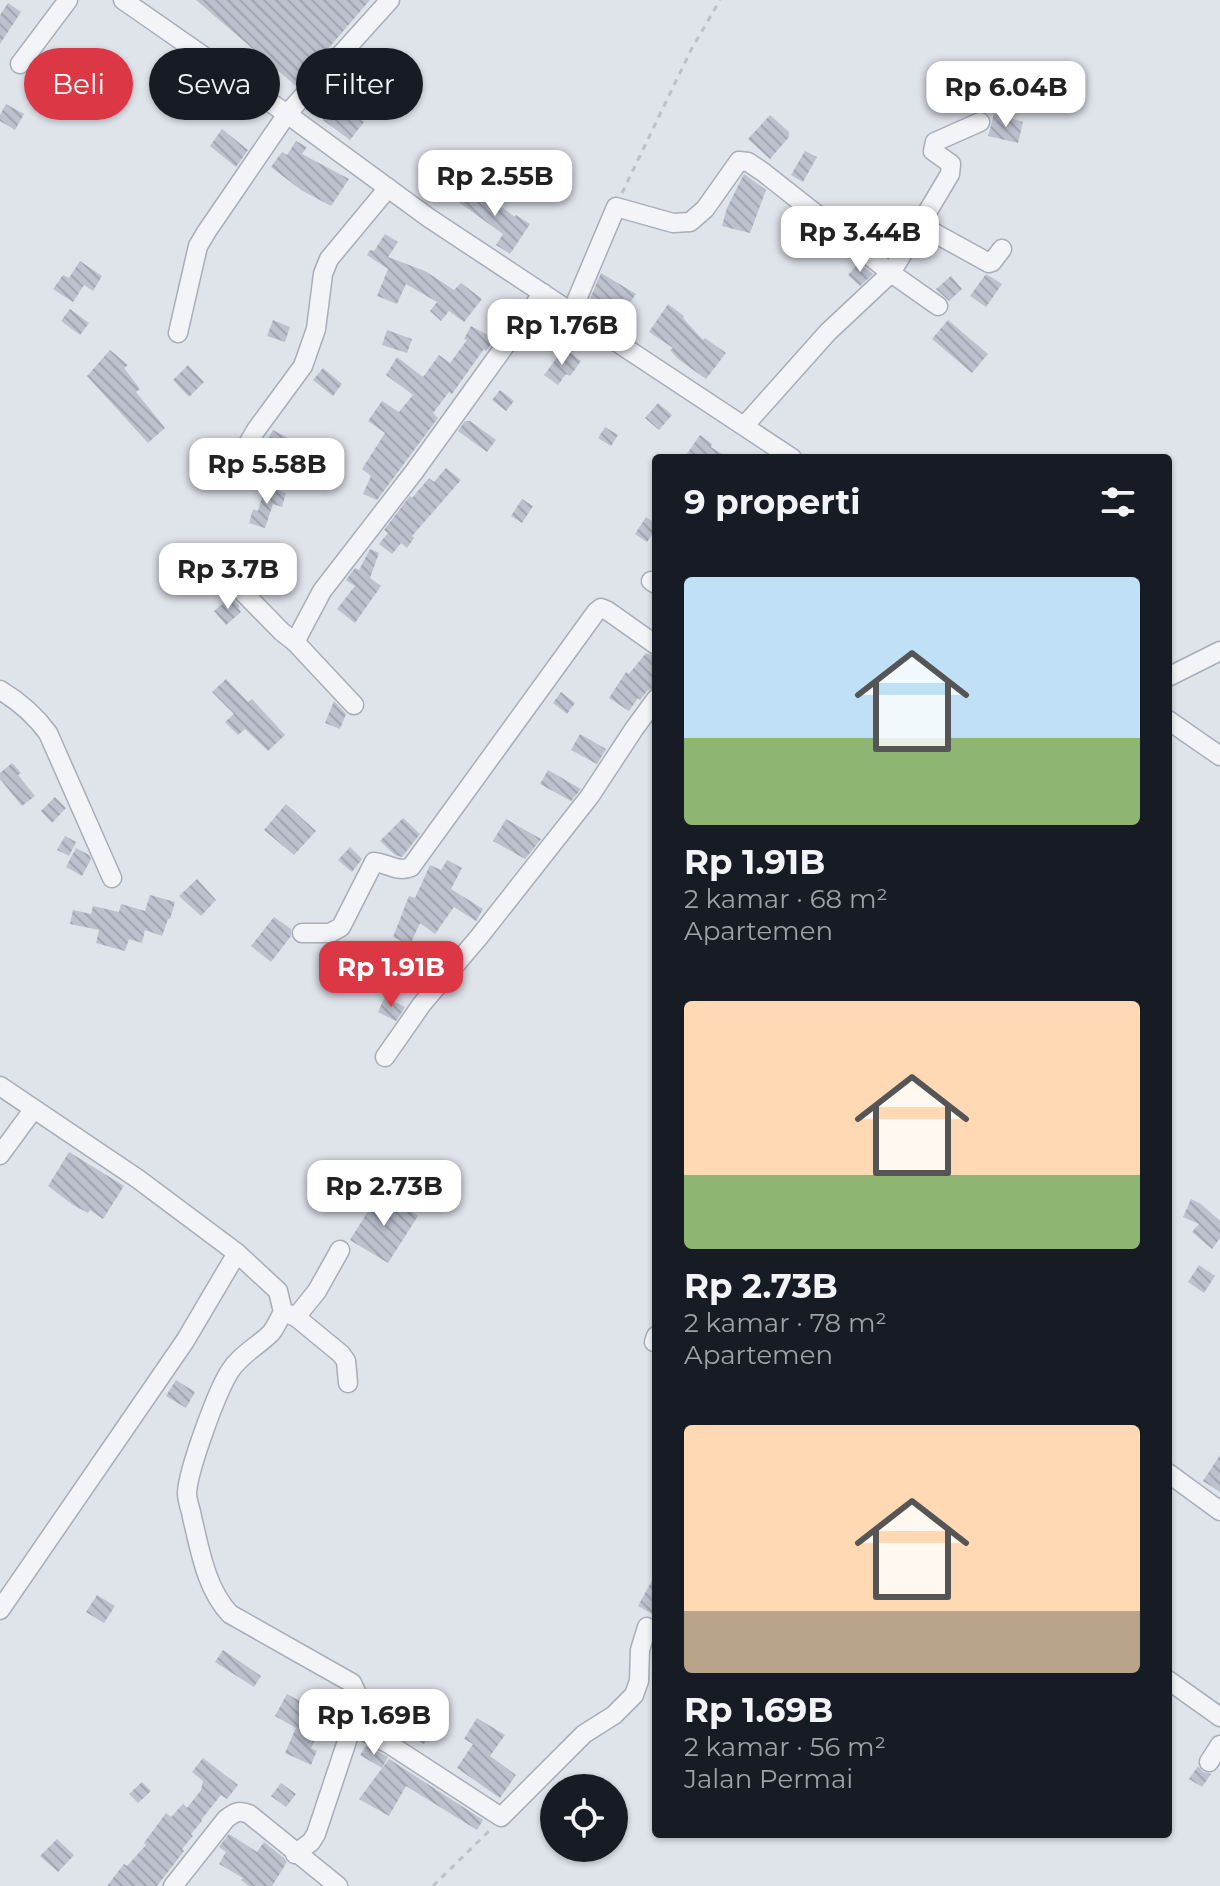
<!DOCTYPE html>
<html lang="id">
<head>
<meta charset="utf-8">
<style>
  :root { --surface:#171b24; --page:#242831; --text:#f1f3f6; --muted:#9ea1a6; --accent:#db3745 }
  body { margin:0; font-family:Montserrat,sans-serif; background:var(--page); color:var(--text); height:100vh; display:flex; flex-direction:column; font-size:30px; white-space:nowrap }
  * { box-sizing:border-box; margin:0 }
  p { font-size:26px; color:var(--muted) }
  .icon { flex:none; width:44px; height:44px; fill:none; stroke:currentColor; stroke-width:2; stroke-linecap:round; stroke-linejoin:round }
  .map { position:relative; flex:1; overflow:hidden }
  .drawer { position:absolute; left:652px; top:454px; width:520px; height:1384px; display:flex; flex-direction:column; background:var(--surface); border-radius:8px; box-shadow:0 2px 6px #0004 }
  .drawer>* { flex:none }
  .guide { position:absolute; left:24px; top:48px; width:508px; height:72px; display:flex; gap:16px }
  .buttons { position:absolute; left:540px; top:1774px; display:grid; gap:16px }
  .buttons a { display:grid; place-items:center; width:88px; height:88px; border-radius:50%; background:var(--surface); box-shadow:0 2px 6px #0004; font-size:40px }
  .price { position:absolute; translate:-50% -68px; padding:0 18px; border-radius:16px; background:#fff; color:#222; font-size:26px; line-height:52px; filter:drop-shadow(0 2px 4px #0008) }
  .price::after { content:''; position:absolute; left:50%; top:48px; width:24px; height:18px; margin-left:-12px; background:inherit; clip-path:polygon(0 0,100% 0,50% 100%) }
  .price.on { background:var(--accent); color:#fff }
  ul { padding:0; list-style:none }
  li { display:grid; align-content:center; gap:16px; height:424px; padding:0 32px }
  li span { display:grid; place-items:center; height:248px; border-radius:8px; color:#555 }
  li>.icon { margin-inline-start:auto }
  span .icon { width:144px; height:144px; fill:#fffc; stroke-width:1 }
  li b { font-size:34px }
  h2 { display:flex; justify-content:space-between; align-items:center; height:96px; padding:0 32px; font-size:34px }
  .tag { padding:0 28px; border-radius:36px; background:var(--surface); box-shadow:0 2px 6px #0004; font-size:28px; line-height:72px }
  .tag.on { background:var(--accent); color:#fff }
  .map>svg:first-child { display:block }
  .building { fill:url(#building-back-hatch) }
  .lines { fill:none; stroke-linecap:round; stroke-linejoin:round }
  .minor-casing { stroke:#a8adb8; stroke-width:21 }
  .path { stroke:#bdc1c9; stroke-width:3; stroke-dasharray:6 6; stroke-linecap:butt }
  .minor { stroke:#f2f4f8; stroke-width:18 }
</style>
</head>
<body>
<div class="map">
<svg width="1220" height="1886" viewBox="0 0 1220 1886">
  <defs>
    <pattern id="building-back-hatch" width="6" height="6" patternUnits="userSpaceOnUse" patternTransform="scale(2)"><rect width="6" height="6" fill="#bcc1cd"/><path d="M-1 5l2 2M0 0l6 6M5-1l2 2" fill="none" stroke="#a1a6b1"/></pattern>
  </defs>
  <rect width="100%" height="100%" fill="#dfe3ea"/>
  <g class="building">
    <polygon points="196,0 370,0 296,86"/>
    <polygon points="8,3 21,12 0,44 0,15"/>
    <polygon points="82,49 97,60 82,81 67,71"/>
    <polygon points="181,66 196,77 176,104 161,92"/>
    <polygon points="337,102 364,122 350,140 323,120"/>
    <polygon points="6,104 24,114 15,130 0,121 0,115"/>
    <polygon points="994,114 1023,122 1018,143 988,136"/>
    <polygon points="770,115 789,132 789,137 770,159 748,139"/>
    <polygon points="222,129 248,150 236,167 210,146"/>
    <polygon points="296,141 307,147 302,154 349,179 331,206 301,190 271,167 282,152 287,155"/>
    <polygon points="805,151 817,157 803,182 791,175"/>
    <polygon points="744,174 766,190 750,233 722,226 727,208"/>
    <polygon points="470,184 515,217 516,215 530,224 510,254 496,245 503,234 457,201"/>
    <polygon points="904,213 911,216 896,242 889,238"/>
    <polygon points="385,234 398,242 388,257 425,271 454,290 461,283 482,299 464,322 449,311 441,321 430,311 437,302 406,284 397,304 377,296 388,269 367,255 370,250 374,251"/>
    <polygon points="80,261 102,276 93,291 84,285 73,302 53,289 63,275 69,278"/>
    <polygon points="859,263 873,274 860,286 848,275"/>
    <polygon points="601,273 636,294 618,319 589,301"/>
    <polygon points="986,274 1002,284 986,307 970,296"/>
    <polygon points="951,276 962,289 949,301 936,289"/>
    <polygon points="668,304 684,316 683,318 703,340 705,338 726,353 706,379 678,359 670,350 673,348 649,332"/>
    <polygon points="70,309 89,323 80,335 61,321"/>
    <polygon points="273,320 290,327 285,342 267,336"/>
    <polygon points="948,320 988,354 972,373 932,339"/>
    <polygon points="471,326 495,339 486,351 484,349 452,394 449,392 433,413 438,418 377,500 363,494 371,476 362,469 385,433 368,421 382,401 399,412 413,395 386,375 397,357 423,377 439,355 450,363 467,340 464,339"/>
    <polygon points="387,330 412,339 407,353 382,345"/>
    <polygon points="564,348 581,361 570,376 566,374 558,385 544,375"/>
    <polygon points="110,350 128,365 124,368 140,389 136,392 165,428 148,443 87,376"/>
    <polygon points="188,365 204,382 189,397 173,380"/>
    <polygon points="323,368 342,384 333,396 313,380"/>
    <polygon points="500,390 514,401 506,411 492,400"/>
    <polygon points="658,403 672,415 659,430 645,418"/>
    <polygon points="465,421 470,421 496,440 487,452 458,431"/>
    <polygon points="605,427 618,435 611,446 598,438"/>
    <polygon points="273,430 299,444 291,459 265,445"/>
    <polygon points="700,435 712,444 711,447 728,458 684,458"/>
    <polygon points="217,457 221,469 203,478 197,467"/>
    <polygon points="446,468 461,480 412,536 414,538 407,548 401,543 392,554 379,544 388,533 384,530 410,496 412,498 429,478 434,482"/>
    <polygon points="265,486 286,493 282,507 273,504 265,528 249,523 253,509 258,511"/>
    <polygon points="522,499 533,506 522,523 511,516"/>
    <polygon points="646,517 656,524 656,529 647,542 635,534"/>
    <polygon points="279,543 295,551 289,562 273,555"/>
    <polygon points="370,549 379,553 370,578 381,586 355,623 337,609 355,586 346,580 355,568 359,570"/>
    <polygon points="261,570 271,581 259,591 248,581"/>
    <polygon points="231,597 240,607 238,608 241,612 226,625 214,611"/>
    <polygon points="646,653 656,657 656,687 647,691 640,700 638,698 629,711 609,698 626,672 629,674"/>
    <polygon points="226,679 248,702 252,699 285,735 268,751 245,729 238,735 225,722 234,714 212,692"/>
    <polygon points="561,692 575,703 567,714 553,703"/>
    <polygon points="334,701 346,714 340,729 325,723"/>
    <polygon points="580,734 606,749 597,764 571,750"/>
    <polygon points="12,763 21,773 18,775 35,796 22,806 0,779 0,773"/>
    <polygon points="548,770 581,789 571,801 540,784"/>
    <polygon points="55,797 66,808 52,823 41,811"/>
    <polygon points="286,804 316,831 294,855 264,830"/>
    <polygon points="403,818 420,834 402,857 395,855 380,841"/>
    <polygon points="506,819 541,839 525,859 493,841"/>
    <polygon points="65,836 76,842 69,856 57,850"/>
    <polygon points="350,847 362,859 352,872 338,860"/>
    <polygon points="76,848 89,855 91,859 82,876 66,867"/>
    <polygon points="447,860 462,868 451,889 483,909 476,921 454,907 435,934 420,923 410,945 393,937 409,896 415,898 430,865 441,870"/>
    <polygon points="197,879 216,900 201,916 179,896"/>
    <polygon points="150,895 175,902 170,919 168,919 162,936 145,930 142,943 129,939 125,951 96,943 99,930 70,924 73,910 91,914 93,906 119,912 121,904 145,911"/>
    <polygon points="274,917 291,929 291,936 271,962 251,946"/>
    <polygon points="385,997 405,1007 396,1021 378,1012"/>
    <polygon points="69,1152 124,1186 103,1219 90,1210 88,1213 73,1205 48,1186"/>
    <polygon points="380,1192 418,1216 388,1263 350,1240"/>
    <polygon points="1191,1199 1201,1204 1220,1221 1220,1238 1212,1249 1192,1232 1199,1224 1183,1217"/>
    <polygon points="1199,1265 1215,1276 1204,1293 1188,1282"/>
    <polygon points="176,1380 195,1392 186,1408 166,1396"/>
    <polygon points="1220,1455 1220,1492 1203,1481"/>
    <polygon points="656,1573 656,1616 638,1606"/>
    <polygon points="97,1595 115,1606 104,1623 86,1612"/>
    <polygon points="223,1650 261,1676 254,1687 215,1662"/>
    <polygon points="394,1693 407,1701 402,1709 433,1729 424,1744 380,1717"/>
    <polygon points="287,1694 328,1716 311,1748 317,1751 311,1765 285,1753 296,1728 275,1716"/>
    <polygon points="477,1718 505,1735 490,1756 516,1775 500,1798 457,1768 473,1744 464,1739"/>
    <polygon points="366,1746 388,1757 382,1768 360,1755"/>
    <polygon points="203,1758 238,1785 227,1799 221,1795 201,1820 202,1821 191,1834 193,1836 182,1849 184,1851 157,1886 107,1886 124,1864 127,1866 146,1845 144,1843 166,1813 171,1817 183,1804 187,1808 201,1790 203,1781 192,1772"/>
    <polygon points="389,1759 483,1820 477,1830 406,1786 389,1816 359,1799"/>
    <polygon points="1198,1766 1203,1772 1211,1774 1202,1787 1189,1779"/>
    <polygon points="142,1782 151,1791 138,1803 129,1794"/>
    <polygon points="281,1783 296,1794 286,1807 271,1796"/>
    <polygon points="229,1834 257,1852 264,1842 284,1858 287,1862 272,1886 249,1886 241,1880 243,1878 219,1864 226,1852 219,1847"/>
    <polygon points="57,1839 74,1855 58,1872 40,1856"/>
  </g>
  <g class="lines">
    <g class="minor-casing">
      <g id="minor">
        <polyline points="123,0 287,114 429,218 792,458"/>
        <polyline points="20,64 68,0"/>
        <polyline points="920,225 989,263 992,262 1002,249"/>
        <polyline points="572,311 616,207 673,223 690,222 705,209 739,161 748,162 763,172 891,273 938,306"/>
        <polyline points="178,333 198,246 207,231 287,114 390,0"/>
        <polyline points="745,425 828,332 891,273 950,174 951,164 933,151 935,142 980,122"/>
        <polyline points="233,469 256,430 303,366 316,329 323,274 329,259 388,188"/>
        <polyline points="229,578 282,632 295,642"/>
        <polyline points="651,581 656,584"/>
        <polyline points="1168,677 1220,651"/>
        <path d="M0,690c20,12 34,24 48,43l64,145"/>
        <polyline points="354,705 295,642 322,591 414,472 543,293"/>
        <polyline points="1168,720 1220,756"/>
        <path d="M302,933h28l11,-6 33,-65c13,1 24,11 37,5l185,-255 5,-4 7,3 48,34"/>
        <polyline points="385,1057 422,1004 479,937 590,796 634,729 656,699"/>
        <path d="M0,1086l138,93 99,74 41,38 5,21c-4,7 -7,15 -12,21 -13,13 -31,22 -41,38 -13,20 -42,99 -43,122 0,9 4,16 5,24 8,33 14,72 38,97l122,69 6,13 -2,18 -40,120 -5,8 -16,12"/>
        <polyline points="0,1155 33,1110"/>
        <polyline points="283,1312 296,1317 341,1354 346,1361 348,1383"/>
        <polyline points="296,1317 317,1291 340,1250"/>
        <polyline points="654,1342 656,1336"/>
        <polyline points="1168,1473 1220,1511"/>
        <polyline points="0,1610 185,1341 237,1253"/>
        <polyline points="1168,1680 1220,1717"/>
        <polyline points="352,1725 389,1744 501,1817 584,1734 614,1715 634,1695 639,1681 640,1650 647,1627"/>
        <polyline points="1209,1762 1220,1745"/>
        <path d="M173,1886l53,-67c9,-7 13,-9 23,-5l89,72"/>
      </g>
    </g>
    <g class="path">
      <polyline points="622,193 691,50 720,0"/>
      <polyline points="433,1886 490,1830"/>
    </g>
    <use href="#minor" class="minor"/>
  </g>
</svg>
<div class="buttons">
<a><svg class="icon" aria-label="locate" viewBox="0 0 24 24"><circle cx="12" cy="12" r="6"/><path d="M12 2v4M12 18v4M2 12h4M18 12h4"/></svg></a>
</div>
<b class="price" style="left:1006px;top:129px">Rp 6.04B</b>
<b class="price" style="left:495px;top:218px">Rp 2.55B</b>
<b class="price" style="left:860px;top:274px">Rp 3.44B</b>
<b class="price" style="left:562px;top:367px">Rp 1.76B</b>
<b class="price" style="left:267px;top:506px">Rp 5.58B</b>
<b class="price" style="left:228px;top:611px">Rp 3.7B</b>
<b class="price on" style="left:391px;top:1009px">Rp 1.91B</b>
<b class="price" style="left:384px;top:1228px">Rp 2.73B</b>
<b class="price" style="left:374px;top:1757px">Rp 1.69B</b>
<div class="guide">
<a class="tag on">Beli</a>
<a class="tag">Sewa</a>
<a class="tag">Filter</a>
</div>
<section class="drawer">
<h2>9 properti<svg class="icon" aria-label="filters" viewBox="0 0 24 24"><path d="M4 7h16M4 17h16"/><circle cx="9" cy="7" r="2"/><circle cx="15" cy="17" r="2"/></svg></h2>
<ul>
<li><span style="background:linear-gradient(#bfe0f5 65%,#8fb573 0)"><svg class="icon" aria-label="home" viewBox="0 0 24 24"><path d="M3 11l9-7 9 7M6 9v11h12V9"/></svg></span><div><b>Rp 1.91B</b><p>2 kamar · 68 m²</p><p>Apartemen</p></div></li>
<li><span style="background:linear-gradient(#ffd9b3 70%,#8fb573 0)"><svg class="icon" aria-label="home" viewBox="0 0 24 24"><path d="M3 11l9-7 9 7M6 9v11h12V9"/></svg></span><div><b>Rp 2.73B</b><p>2 kamar · 78 m²</p><p>Apartemen</p></div></li>
<li><span style="background:linear-gradient(#ffd9b3 75%,#b9a48a 0)"><svg class="icon" aria-label="home" viewBox="0 0 24 24"><path d="M3 11l9-7 9 7M6 9v11h12V9"/></svg></span><div><b>Rp 1.69B</b><p>2 kamar · 56 m²</p><p>Jalan Permai</p></div></li>
</ul>
</section>
</div>
</body>
</html>
